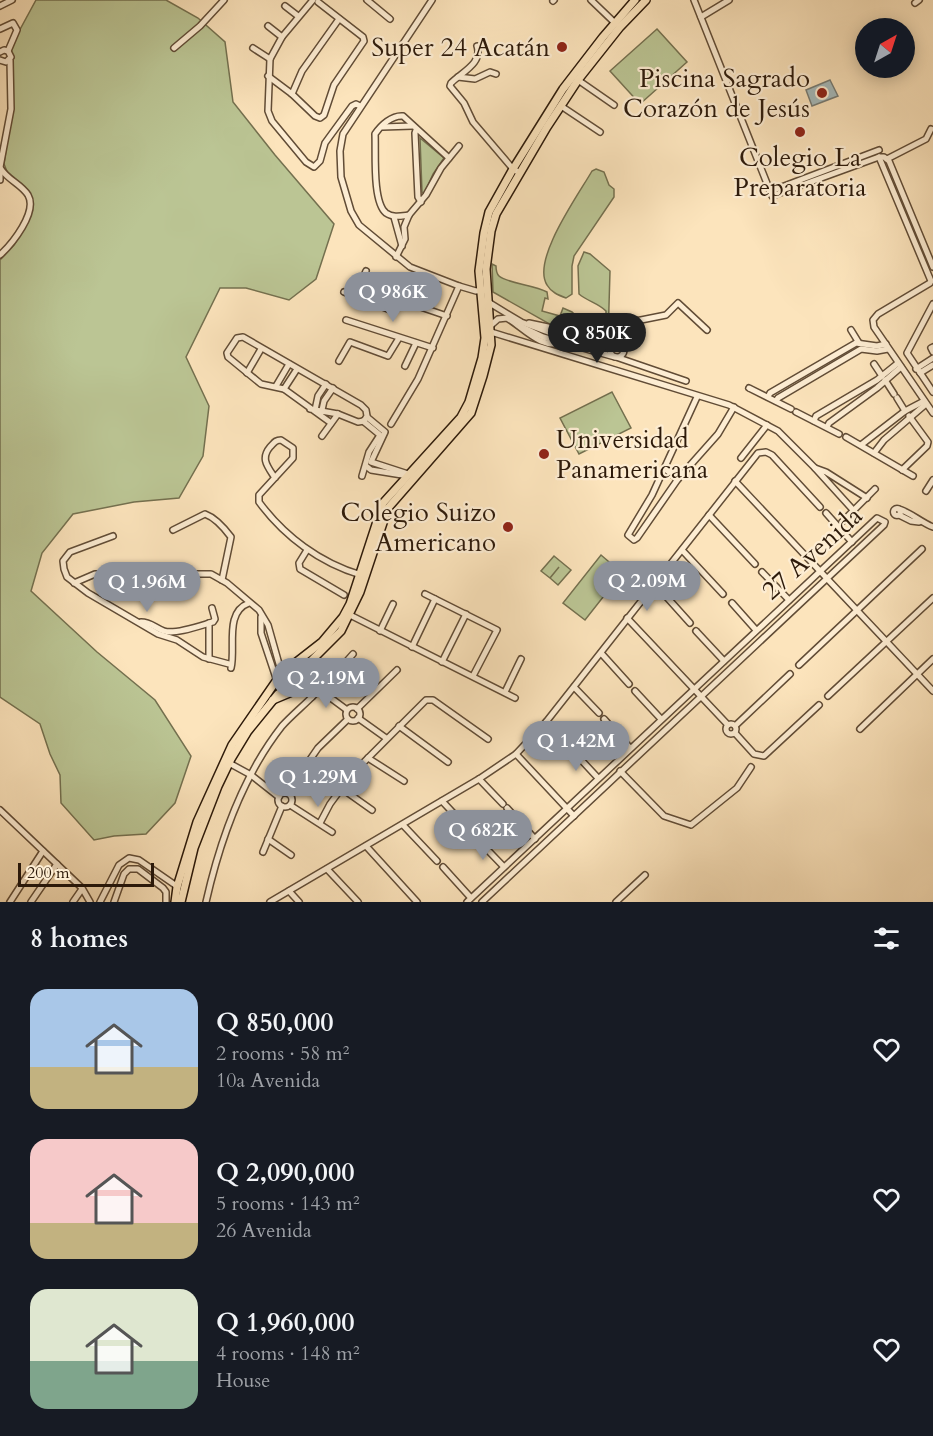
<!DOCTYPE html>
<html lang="en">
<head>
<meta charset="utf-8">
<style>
  :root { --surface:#171b24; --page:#20242c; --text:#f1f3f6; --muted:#9ea1a6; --accent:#8c9099 }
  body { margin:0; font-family:Cardo,serif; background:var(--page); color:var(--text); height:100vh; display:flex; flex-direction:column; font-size:22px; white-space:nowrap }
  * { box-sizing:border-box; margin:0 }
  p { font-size:20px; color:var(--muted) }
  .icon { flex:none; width:33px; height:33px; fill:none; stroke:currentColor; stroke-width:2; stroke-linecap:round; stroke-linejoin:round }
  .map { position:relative; height:902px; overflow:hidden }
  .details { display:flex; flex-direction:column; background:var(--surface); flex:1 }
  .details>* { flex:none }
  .needle { width:39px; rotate:39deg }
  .tools { position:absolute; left:855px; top:18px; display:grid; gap:12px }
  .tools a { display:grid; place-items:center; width:60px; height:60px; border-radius:50%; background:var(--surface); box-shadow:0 3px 15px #0003; font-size:30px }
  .scale { position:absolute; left:18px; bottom:15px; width:136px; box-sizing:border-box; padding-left:6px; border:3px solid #2d1a0a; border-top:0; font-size:16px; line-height:21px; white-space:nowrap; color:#2d1a0a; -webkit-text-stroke:4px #fdedd3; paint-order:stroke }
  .price { position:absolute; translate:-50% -51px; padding:0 14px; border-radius:21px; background:var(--accent); color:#fff; font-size:20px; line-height:39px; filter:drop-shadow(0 2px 3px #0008) }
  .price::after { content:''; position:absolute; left:50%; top:36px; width:18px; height:14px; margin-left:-9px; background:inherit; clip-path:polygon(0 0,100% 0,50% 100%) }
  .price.on { background:#222; color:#fff }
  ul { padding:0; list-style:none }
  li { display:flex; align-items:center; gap:18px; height:150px; padding:0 30px }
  li span { display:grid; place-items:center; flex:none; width:168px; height:120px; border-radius:18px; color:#555 }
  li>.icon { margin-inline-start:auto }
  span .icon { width:72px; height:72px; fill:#fffc; stroke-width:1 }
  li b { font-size:26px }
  h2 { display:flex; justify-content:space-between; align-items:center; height:72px; padding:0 30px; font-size:26px }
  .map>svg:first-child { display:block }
  .green { fill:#bbc594; stroke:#74704f; stroke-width:1.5 }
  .water { fill:#a5bbbd; stroke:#757b75; stroke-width:1.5 }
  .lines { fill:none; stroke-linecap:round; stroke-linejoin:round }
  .minor-casing { stroke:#614c36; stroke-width:8 }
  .major-casing { stroke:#2d1a0a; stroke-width:10 }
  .minor { stroke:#fdedd3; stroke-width:5 }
  .major { stroke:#fce4bc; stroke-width:7 }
  .poi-dot { fill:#8f2418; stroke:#fdedd3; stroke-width:2 }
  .labels { text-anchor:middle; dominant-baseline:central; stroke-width:4.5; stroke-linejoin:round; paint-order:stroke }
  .poi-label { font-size:26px; fill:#2d1a0a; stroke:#fdedd3; text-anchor:end }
  .street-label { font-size:26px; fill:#2d1a0a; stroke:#fdedd3 }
</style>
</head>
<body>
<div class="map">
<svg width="933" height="902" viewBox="0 0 933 902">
  <rect width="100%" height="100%" fill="#fce4bc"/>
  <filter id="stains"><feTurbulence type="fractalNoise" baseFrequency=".00333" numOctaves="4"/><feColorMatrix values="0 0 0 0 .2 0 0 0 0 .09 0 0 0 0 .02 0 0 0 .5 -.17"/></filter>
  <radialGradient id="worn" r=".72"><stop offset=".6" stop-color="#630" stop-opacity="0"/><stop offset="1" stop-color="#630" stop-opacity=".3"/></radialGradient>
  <g class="green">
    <polygon points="36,0 166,0 198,18 225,42 233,102 275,155 334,224 316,279 289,300 246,288 220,288 186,357 209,406 203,456 179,498 134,502 73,514 42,553 31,591 97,652 155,700 191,756 175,803 146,834 114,836 94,840 61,803 60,775 50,754 40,724 0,697 0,260 14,245 28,221 33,202 27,189 8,174 4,164 13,101 10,48"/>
    <polygon points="657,29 687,62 640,104 610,71"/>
    <polygon points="420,138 444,158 433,174 424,194 422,192"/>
    <path d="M596,169l8,3 5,13 5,4v8l-40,59 -2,10v28l-6,4c-8,-3 -15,-6 -19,-13 -16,-25 32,-91 45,-114z"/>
    <path d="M584,252l6,2 20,17 -2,69 -32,-1 -83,-47 -1,-28 4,2c0,4 0,7 3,10 7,7 36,9 48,16l1,7 -3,-1 -3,13 18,5 3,-8 9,4 9,9 -1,13 9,1 1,-5 17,1 1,-13h-2v-7c-8,-8 -19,-10 -27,-17l-1,-28z"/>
    <polygon points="612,392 631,428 579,454 560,418"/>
    <polygon points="601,555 622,573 585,620 563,603"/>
    <polygon points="554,556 571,570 558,585 550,578 559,567 550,578 541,571"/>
  </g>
  <polygon class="water" points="830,80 838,96 812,106 806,90"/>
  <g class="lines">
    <g class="minor-casing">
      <g id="minor">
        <polyline points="313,0 282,37 270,59 268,111 272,121 306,162 314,167 320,161 325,143 352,106 356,104 360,106"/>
        <polyline points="367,0 390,19"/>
        <polyline points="432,0 343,134 340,151 341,177 351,211 359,225 410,267 459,286 476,291 485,290"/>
        <polyline points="591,0 615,23"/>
        <polyline points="694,0 772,196 879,157"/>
        <polyline points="553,1 554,0"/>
        <polyline points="915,3 919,0"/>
        <polyline points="0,6 12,0"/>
        <polyline points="285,6 298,16"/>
        <polyline points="701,17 729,0"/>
        <polyline points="268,26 282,37"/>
        <polyline points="0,29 13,23 17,30 8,51"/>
        <path d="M477,46c6,17 -15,26 -26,37l-1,3 14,17 9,19 40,47 7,4"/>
        <polyline points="174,48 200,26 224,0"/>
        <polyline points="253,48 270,59"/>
        <polyline points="0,52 4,50 8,51 11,57 6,62 0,60"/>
        <polyline points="268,76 292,94 315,116 320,118 324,115 334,85 364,41 363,37 318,2"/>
        <polyline points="458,77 475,79 490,72 496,74"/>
        <polyline points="578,80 614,105"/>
        <polyline points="292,94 302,71 339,19"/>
        <polyline points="561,106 600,132"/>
        <polyline points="382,127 413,126"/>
        <polyline points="416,130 415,133 418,197 421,202"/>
        <polyline points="879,157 931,281"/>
        <polyline points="879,157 884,157 889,161 933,267"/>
        <polyline points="887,159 926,139 931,129"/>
        <polyline points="0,180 0,167 11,109 10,60"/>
        <polyline points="771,191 879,150"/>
        <path d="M409,215c-8,1 -16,3 -23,-2 -14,-11 -10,-62 -11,-79 6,-9 17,-19 28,-18l46,42"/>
        <polyline points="394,217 402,246"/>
        <path d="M0,255c12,-11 38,-43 28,-60 -7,-11 -20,-15 -27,-26"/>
        <polyline points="396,257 405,239 404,227 409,215 426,195 441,168 459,146"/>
        <polyline points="930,283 878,314 873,320 874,327 933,413"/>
        <polyline points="344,292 393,311 406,302 447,316"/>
        <polyline points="355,297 366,271"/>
        <polyline points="488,302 521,322 556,335"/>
        <polyline points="933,304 907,353 933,392"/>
        <polyline points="346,320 433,348"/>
        <polyline points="529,323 548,327 555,334"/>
        <polyline points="518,325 543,337 615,357"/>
        <path d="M490,326l8,-7 9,-1c17,10 34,32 57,25"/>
        <polyline points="851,330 859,343"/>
        <polyline points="491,332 729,405 778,431 815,468"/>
        <circle cx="617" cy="350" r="7"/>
        <polyline points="614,344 625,326 631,322 666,315 678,303 707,330"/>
        <polyline points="933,347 931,348 933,352"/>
        <polyline points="591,348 612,345"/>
        <polyline points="616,357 686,381"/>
        <polyline points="339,361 350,342 388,356 399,338"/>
        <polyline points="874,364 882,376"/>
        <polyline points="405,366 416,343"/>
        <polyline points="916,369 933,358"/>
        <polyline points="247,373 261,349"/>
        <polyline points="920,373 933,365"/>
        <polyline points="885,380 894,394"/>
        <polyline points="276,386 289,364"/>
        <polyline points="749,388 791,409"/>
        <polyline points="284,389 297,369"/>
        <polyline points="697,397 652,495 628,535 634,540 637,538 678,479 718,434 734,407"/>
        <polyline points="768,397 770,393 856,343 877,346 886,344"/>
        <polyline points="897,398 905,411"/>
        <polyline points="776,401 778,398 861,349 877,351 888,349"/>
        <polyline points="310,409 338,414 358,422 364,421 367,416 366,410 361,405 243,337 237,338 227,353 228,357 261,384 284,389 331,423"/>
        <polyline points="315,410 318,396 326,384"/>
        <polyline points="322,410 324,401 333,388"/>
        <polyline points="796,412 839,434"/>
        <polyline points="367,417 385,432 371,462 411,475"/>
        <polyline points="814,421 816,416 877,380 898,363"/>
        <polyline points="391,424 418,379 459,286"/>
        <polyline points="827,427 829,423 877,388 901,367"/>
        <polyline points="322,436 338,414"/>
        <polyline points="846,437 913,476"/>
        <polyline points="861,445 905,411 924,401"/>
        <polyline points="874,453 884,440 926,404"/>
        <polyline points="741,458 767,425"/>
        <polyline points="366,466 371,470 402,475 405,474"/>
        <polyline points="665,469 678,479"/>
        <polyline points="902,470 927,446 928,442 909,416"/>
        <polyline points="362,476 369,452 380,435 363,421"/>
        <path d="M275,478c-7,-11 -15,-19 -5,-31 4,-4 5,-7 11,-7l12,8v10l-34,37v7c25,34 61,61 102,73"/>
        <polyline points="735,481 933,691"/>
        <polyline points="926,491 933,480"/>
        <circle cx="897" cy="512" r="3.5"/>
        <path d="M898,509c9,1 24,14 35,18"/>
        <polyline points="854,511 815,468 826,472 867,498"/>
        <polyline points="826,513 852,542"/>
        <polyline points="709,515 755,564"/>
        <polyline points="899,515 911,521 919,522"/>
        <polyline points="842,522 875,489"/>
        <path d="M173,530l32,-16c11,4 20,15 26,23l-9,43"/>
        <polyline points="113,536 70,552 63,561 64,569 67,577 88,593 158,634 177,640 203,657 229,664"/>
        <polyline points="307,550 299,563 300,569 344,595"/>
        <polyline points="682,550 723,594"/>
        <polyline points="762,572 789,600"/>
        <polyline points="74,583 95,574 101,574 132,584 147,584 174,580 190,574 211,574 227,583 259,610 268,625 279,664 292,672 303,684 320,690 347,710"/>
        <polyline points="655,584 690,623"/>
        <polyline points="425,594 497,630 473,676"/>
        <polyline points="732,603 756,630"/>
        <polyline points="348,614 515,698"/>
        <polyline points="261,617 261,633 278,684 292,692 306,691 312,697"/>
        <polyline points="627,618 728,725"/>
        <path d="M141,622c10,0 14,6 23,9 11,4 38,-6 49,-9l2,-3 -3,-11"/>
        <polyline points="209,623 209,659"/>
        <polyline points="380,631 393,604"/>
        <polyline points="696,631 724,661"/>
        <polyline points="412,647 435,599"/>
        <polyline points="601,653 629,684"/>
        <polyline points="442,662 466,614"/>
        <polyline points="799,665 922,549"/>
        <path d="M231,668c5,-20 -7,-56 18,-65"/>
        <polyline points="574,687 599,713"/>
        <polyline points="635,691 661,719"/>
        <polyline points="505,692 521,659"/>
        <polyline points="828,696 933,598"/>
        <circle cx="353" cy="714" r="7"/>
        <polyline points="357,709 397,670"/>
        <polyline points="358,718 386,738"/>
        <polyline points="604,719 630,748"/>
        <polyline points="546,722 568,745"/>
        <circle cx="731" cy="729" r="5"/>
        <polyline points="399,726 448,762"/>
        <polyline points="735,726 790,674"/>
        <polyline points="860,729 933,659"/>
        <polyline points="735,733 754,754 764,756 819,705"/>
        <polyline points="571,749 598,778"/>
        <polyline points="516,754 574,816"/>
        <polyline points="368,758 404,781"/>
        <polyline points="229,763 251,775 279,797"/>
        <polyline points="620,771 664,816 691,825 737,788 751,767"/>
        <polyline points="479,779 503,804"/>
        <polyline points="341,788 372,810"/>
        <polyline points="287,793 318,748 348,719"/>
        <circle cx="285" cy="800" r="7"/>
        <polyline points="442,801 471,832"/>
        <polyline points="290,805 332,832"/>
        <polyline points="507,808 535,839"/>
        <polyline points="0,810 82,888 90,902"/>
        <polyline points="320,823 330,804 352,774 426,700 433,700 488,739"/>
        <polyline points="403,825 437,861"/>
        <polyline points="268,839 291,855"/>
        <polyline points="478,840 504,867"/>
        <polyline points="366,846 417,902"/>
        <polyline points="263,852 282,806"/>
        <polyline points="443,867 471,898"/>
        <polyline points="327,869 358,902"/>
        <polyline points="289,891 299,902"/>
        <polyline points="10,902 43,851"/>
        <polyline points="31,902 57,864"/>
        <polyline points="73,902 82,889"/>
        <polyline points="100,902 119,865 129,858 139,860 178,887"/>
        <polyline points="114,902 124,874 129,869 138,869 163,888 166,892 166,902"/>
        <path d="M206,902c14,-62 36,-125 76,-176 9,-10 20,-19 30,-29 14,-13 28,-28 41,-43"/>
        <polyline points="270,902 479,779 516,754 546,722 758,453 766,452 772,455 820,507"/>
        <polyline points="467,902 877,518 885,522 884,525 482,902"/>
        <polyline points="616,902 645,875"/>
      </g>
    </g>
    <g class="major-casing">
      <g id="major">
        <polyline points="273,700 292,692"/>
        <polyline points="175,902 177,887 197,822 232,745 281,674 322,642 343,617 350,604 383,503 461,417 469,402 482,358 485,338 479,271 484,233 489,212 513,169 563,89 603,37 635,0"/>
        <polyline points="181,902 194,848 218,786 231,759 248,731 278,694 290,685 304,668 341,631 360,592 388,508 471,413 483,376 491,345 486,269 491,231 496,214 547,127 578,80 620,27 646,0"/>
      </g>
    </g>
    <use href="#minor" class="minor"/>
    <use href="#major" class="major"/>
  </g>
  <g class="poi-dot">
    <circle cx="562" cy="47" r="6"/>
    <circle cx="822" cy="93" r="6"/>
    <circle cx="800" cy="132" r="6"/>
    <circle cx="544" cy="454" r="6"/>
    <circle cx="508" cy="527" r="6"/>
  </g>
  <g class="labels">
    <g class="poi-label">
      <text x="550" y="47">Super 24 Acatán</text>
      <text x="810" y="78">Piscina Sagrado<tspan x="810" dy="30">Corazón de Jesús</tspan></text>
      <text x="800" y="157" text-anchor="middle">Colegio La<tspan x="800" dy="30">Preparatoria</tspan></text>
      <text x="556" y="439" text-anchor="start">Universidad<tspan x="556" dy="30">Panamericana</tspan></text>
      <text x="496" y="512">Colegio Suizo<tspan x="496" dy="30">Americano</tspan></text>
    </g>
    <g class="street-label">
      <text transform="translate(812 553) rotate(-42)">27 Avenida</text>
    </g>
  </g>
  <rect width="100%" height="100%" filter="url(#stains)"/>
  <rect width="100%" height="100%" fill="url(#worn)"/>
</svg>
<div class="tools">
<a><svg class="needle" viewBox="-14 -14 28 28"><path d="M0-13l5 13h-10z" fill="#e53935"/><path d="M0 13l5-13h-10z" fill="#9ea1a6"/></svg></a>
</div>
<div class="scale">200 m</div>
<b class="price" style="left:393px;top:323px">Q 986K</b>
<b class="price on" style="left:597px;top:364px">Q 850K</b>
<b class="price" style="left:647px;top:612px">Q 2.09M</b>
<b class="price" style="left:147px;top:613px">Q 1.96M</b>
<b class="price" style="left:326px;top:709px">Q 2.19M</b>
<b class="price" style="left:576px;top:772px">Q 1.42M</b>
<b class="price" style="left:318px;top:808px">Q 1.29M</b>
<b class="price" style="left:483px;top:861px">Q 682K</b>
</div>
<section class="details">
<h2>8 homes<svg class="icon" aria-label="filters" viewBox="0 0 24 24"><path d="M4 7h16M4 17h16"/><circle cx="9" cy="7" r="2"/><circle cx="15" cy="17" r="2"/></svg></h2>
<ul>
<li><span style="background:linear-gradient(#a9c7e8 65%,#c2b280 0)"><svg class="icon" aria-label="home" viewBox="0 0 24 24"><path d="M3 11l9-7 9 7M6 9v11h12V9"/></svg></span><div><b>Q 850,000</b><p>2 rooms · 58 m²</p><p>10a Avenida</p></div><svg class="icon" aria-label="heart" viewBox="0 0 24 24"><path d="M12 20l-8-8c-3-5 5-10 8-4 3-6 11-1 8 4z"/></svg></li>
<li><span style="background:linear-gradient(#f6c9c9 70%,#c2b280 0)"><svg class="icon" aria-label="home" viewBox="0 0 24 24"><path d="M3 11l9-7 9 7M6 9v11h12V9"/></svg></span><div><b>Q 2,090,000</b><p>5 rooms · 143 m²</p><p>26 Avenida</p></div><svg class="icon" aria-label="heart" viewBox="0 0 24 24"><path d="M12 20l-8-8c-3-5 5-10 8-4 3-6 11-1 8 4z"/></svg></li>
<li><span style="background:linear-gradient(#dfe7d0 60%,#7fa58c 0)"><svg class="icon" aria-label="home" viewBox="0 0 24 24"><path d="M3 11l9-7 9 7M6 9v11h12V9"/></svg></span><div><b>Q 1,960,000</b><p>4 rooms · 148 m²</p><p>House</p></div><svg class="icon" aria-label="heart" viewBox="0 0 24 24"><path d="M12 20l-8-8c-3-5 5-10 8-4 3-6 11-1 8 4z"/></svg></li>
</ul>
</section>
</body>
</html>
